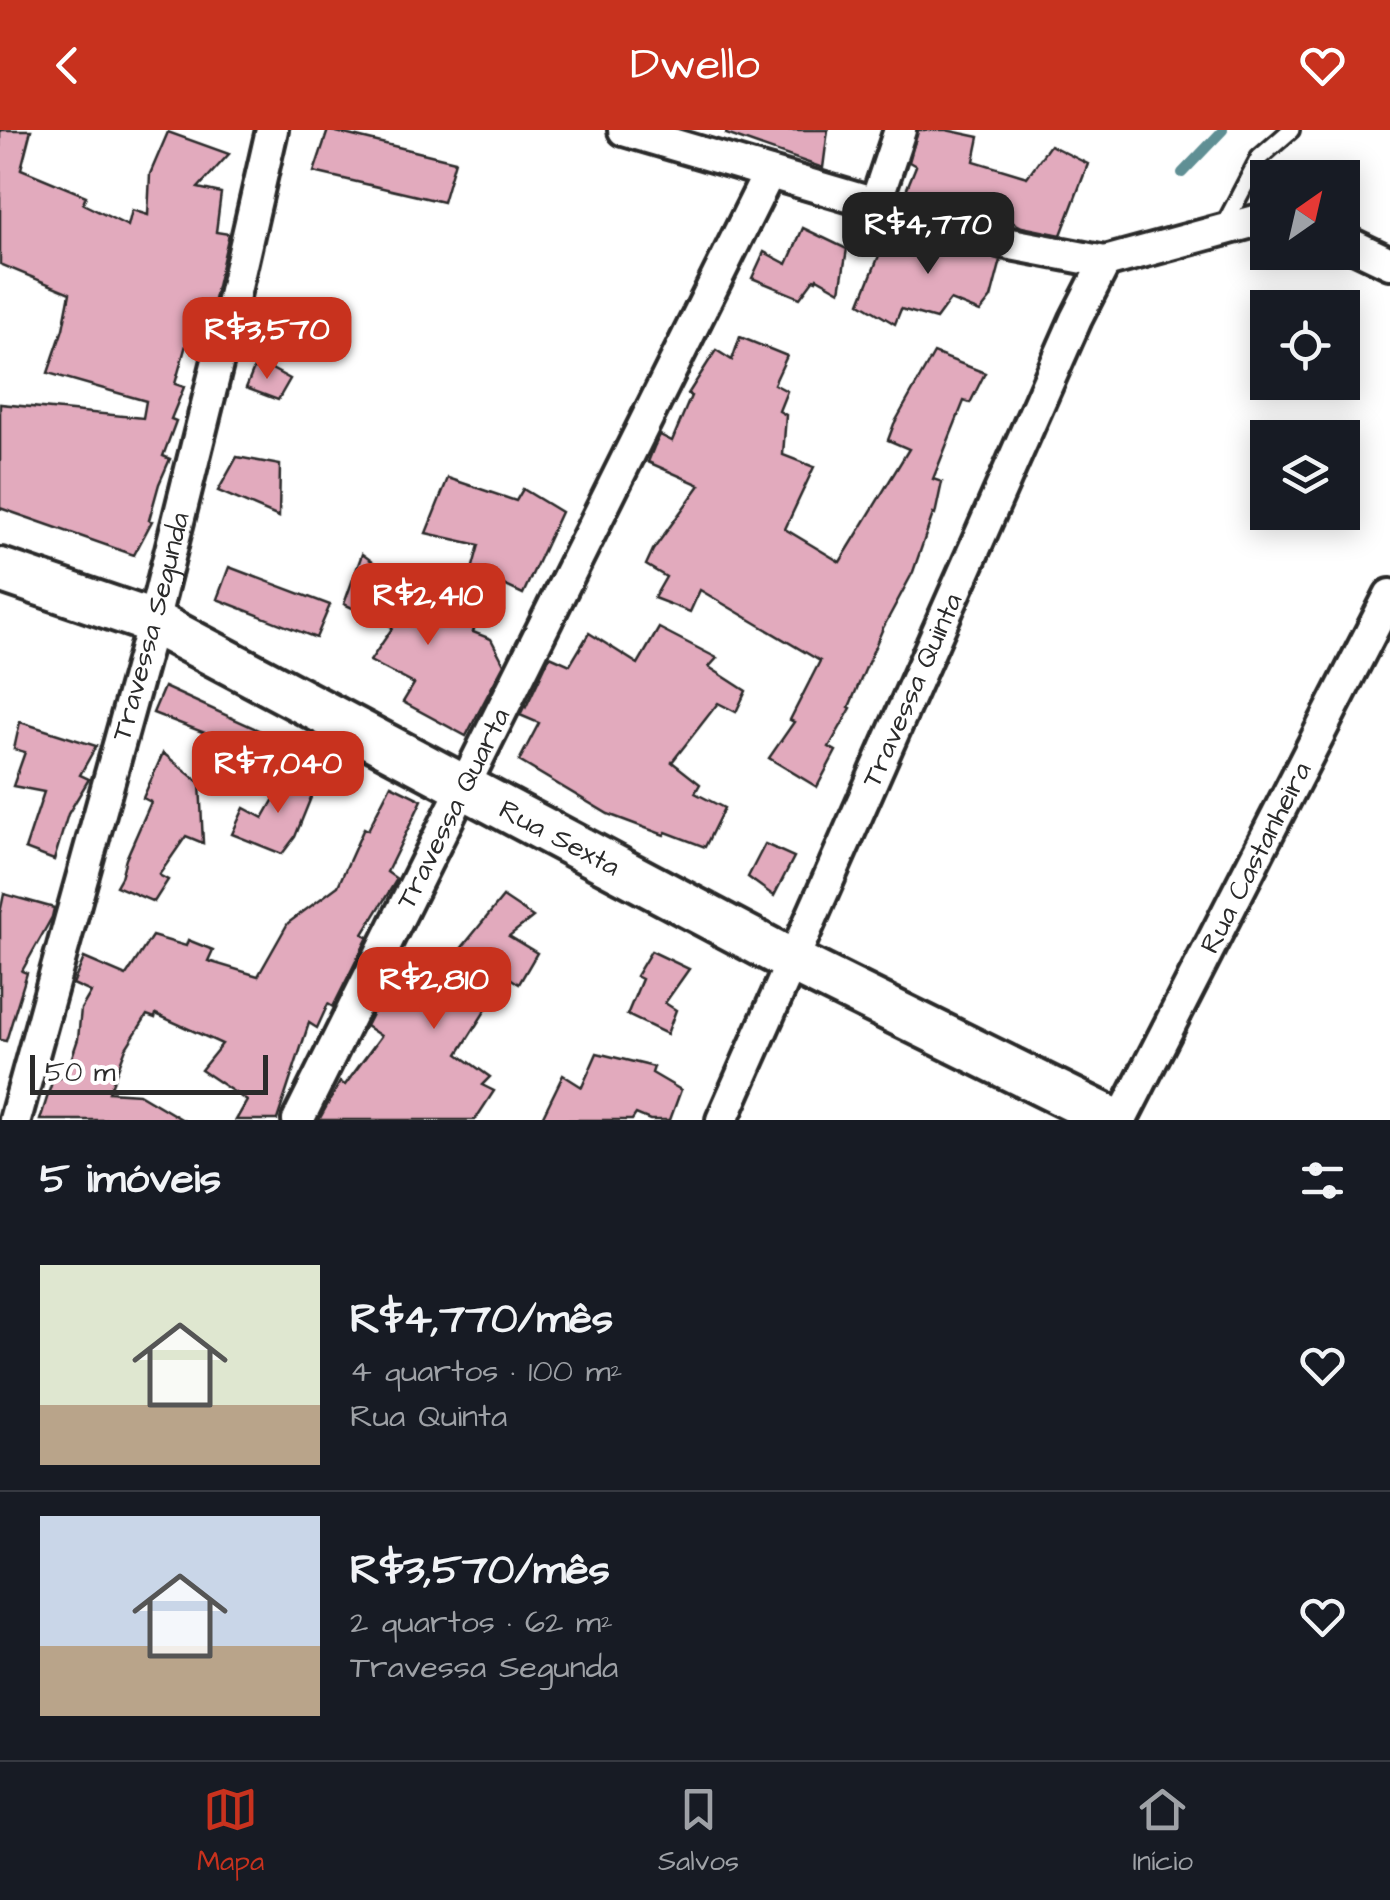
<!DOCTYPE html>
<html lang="pt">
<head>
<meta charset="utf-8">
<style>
  :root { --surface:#171b24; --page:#242831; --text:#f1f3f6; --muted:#9ea1a6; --line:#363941; --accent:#c8321e }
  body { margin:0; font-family:"Architects Daughter",sans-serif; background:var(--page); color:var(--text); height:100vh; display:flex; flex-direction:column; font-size:38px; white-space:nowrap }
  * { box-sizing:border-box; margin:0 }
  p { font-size:32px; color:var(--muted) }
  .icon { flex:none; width:55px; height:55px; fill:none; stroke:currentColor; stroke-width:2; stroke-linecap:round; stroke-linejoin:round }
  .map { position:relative; height:990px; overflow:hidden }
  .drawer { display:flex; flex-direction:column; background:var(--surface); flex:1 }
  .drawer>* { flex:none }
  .needle { width:65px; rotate:34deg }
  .tools { position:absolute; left:1250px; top:30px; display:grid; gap:20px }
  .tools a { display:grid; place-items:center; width:110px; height:110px; border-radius:0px; background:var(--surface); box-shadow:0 5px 25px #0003; font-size:50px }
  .scale { position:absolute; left:30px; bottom:25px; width:238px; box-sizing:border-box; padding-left:10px; border:5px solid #2b2b2b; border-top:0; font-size:28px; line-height:35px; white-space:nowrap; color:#2b2b2b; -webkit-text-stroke:8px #fff; paint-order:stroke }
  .price { position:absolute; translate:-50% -85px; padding:0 22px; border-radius:20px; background:var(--accent); color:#fff; font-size:32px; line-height:65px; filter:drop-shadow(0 2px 5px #0008) }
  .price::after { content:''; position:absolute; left:50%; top:60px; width:30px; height:22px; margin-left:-15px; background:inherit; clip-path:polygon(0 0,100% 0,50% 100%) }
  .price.selected { background:#222; color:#fff }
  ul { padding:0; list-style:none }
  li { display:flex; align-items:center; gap:30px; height:250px; padding:0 40px }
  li+li { border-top:2px solid var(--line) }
  li span { display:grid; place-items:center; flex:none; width:280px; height:200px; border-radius:0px; color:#555 }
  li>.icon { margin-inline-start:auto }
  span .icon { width:120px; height:120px; fill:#fffc; stroke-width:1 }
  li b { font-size:42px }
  h2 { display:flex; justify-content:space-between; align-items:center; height:120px; padding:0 40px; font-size:42px }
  header { display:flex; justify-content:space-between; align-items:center; height:130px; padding:0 40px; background:var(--accent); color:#fff; font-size:45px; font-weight:600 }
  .dock { display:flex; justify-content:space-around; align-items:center; height:140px; border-top:2px solid var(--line); background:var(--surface); font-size:28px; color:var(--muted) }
  .dock a { display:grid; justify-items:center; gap:5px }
  .dock .selected { color:var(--accent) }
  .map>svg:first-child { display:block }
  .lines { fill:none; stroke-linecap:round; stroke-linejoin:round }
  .stream { stroke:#5e8f94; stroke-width:10 }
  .building { fill:#e2aabd; stroke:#2b2b2b; stroke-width:2.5 }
  .lane-casing { stroke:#2b2b2b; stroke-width:22 }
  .street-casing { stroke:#2b2b2b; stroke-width:38 }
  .secondary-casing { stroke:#2b2b2b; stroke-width:50 }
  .lane { stroke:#fff; stroke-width:15 }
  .street { stroke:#fff; stroke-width:30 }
  .secondary { stroke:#fff; stroke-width:42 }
  .labels { text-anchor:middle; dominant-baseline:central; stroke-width:9; stroke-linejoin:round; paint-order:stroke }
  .street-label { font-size:28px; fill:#2b2b2b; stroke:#fff }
</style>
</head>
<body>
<header><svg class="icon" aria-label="back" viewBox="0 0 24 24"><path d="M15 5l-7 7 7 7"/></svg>Dwello<svg class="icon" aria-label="heart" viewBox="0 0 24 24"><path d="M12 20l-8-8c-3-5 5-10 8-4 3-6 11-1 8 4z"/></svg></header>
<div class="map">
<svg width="1390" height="990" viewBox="0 0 1390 990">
  <rect width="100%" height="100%" fill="#fff"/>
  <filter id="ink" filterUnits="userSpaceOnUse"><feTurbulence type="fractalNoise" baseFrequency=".01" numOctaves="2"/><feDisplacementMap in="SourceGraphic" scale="20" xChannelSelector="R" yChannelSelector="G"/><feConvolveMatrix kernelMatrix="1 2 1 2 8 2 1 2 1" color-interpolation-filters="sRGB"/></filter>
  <g filter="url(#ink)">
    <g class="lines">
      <polyline class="stream" points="1182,43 1223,0"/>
    </g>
    <g class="building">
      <polygon points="0,0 31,0 21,39 86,66 83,74 128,96 132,80 148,85 150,44 168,2 229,24 198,58 221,63 216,102 229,104 213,174 206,172 208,193 193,190 175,254 184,257 171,289 176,291 163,326 170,329 159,354 149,390 152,391 134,425 0,378 0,274 143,288 146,271 48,243 63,199 70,163 0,134"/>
      <polygon points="328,0 455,31 443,72 314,42"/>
      <polygon points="727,0 828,0 823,38 726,4"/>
      <polygon points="918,0 946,0 979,7 974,31 1027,47 1050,15 1088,34 1061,105 1022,97 1010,91 1010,94 905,63 916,36 909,32"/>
      <polygon points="803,98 847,119 840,161 817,148 816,150 814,149 800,168 752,148 764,122 787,134"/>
      <polygon points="890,98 1001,130 991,168 980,182 950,170 936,189 901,179 895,194 860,173"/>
      <polygon points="740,207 787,226 774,254 787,261 779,281 786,285 783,325 814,337 785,399 840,432 909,319 888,310 894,294 934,223 985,243 970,273 964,271 933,349 942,352 935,385 933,384 913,442 883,498 849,577 851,578 829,617 836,621 817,657 769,628 794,592 790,590 820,531 700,460 690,482 654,468 666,447 646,435 653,420 700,355 648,332 654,317 660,305 672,311 691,266 688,264 716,220 732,230"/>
      <polygon points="257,231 290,249 278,270 246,258"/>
      <polygon points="237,327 280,335 279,387 218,361"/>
      <polygon points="448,348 516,371 523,359 561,382 523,464 472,440 479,415 426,403"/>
      <polygon points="362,424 427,471 476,493 473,502 491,509 504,534 466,606 403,572 414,554 370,531 393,497 344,474"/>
      <polygon points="229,437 330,475 316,508 217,469"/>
      <polygon points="659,498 717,528 709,537 746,561 736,582 718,573 672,632 700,654 695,663 724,678 705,717 666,702 664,705 608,684 519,631 539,593 520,585 525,575 526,577 550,526 570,535 589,503 638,534"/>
      <polygon points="164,557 278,609 270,628 153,583"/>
      <polygon points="20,592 96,616 80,645 89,649 68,684 54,730 25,719 44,662 13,656 25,622 14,619"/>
      <polygon points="163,623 200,653 203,713 186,706 159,745 168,750 154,772 116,756 121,747 126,729 151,672 143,668"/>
      <polygon points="290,641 316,655 295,707 282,724 232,704 244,678 263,688"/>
      <polygon points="391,655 422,670 387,742 397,749 363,804 368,807 333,877 328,874 317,898 309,893 277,990 236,990 247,971 201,940 222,914 156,884 155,888 147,885 126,918 109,962 139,964 183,990 40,990 52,952 66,945 78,909 81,879 91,862 73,854 84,828 126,846 152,806 186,816 188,810 213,820 208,831 258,846 288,793 338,756 364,698 368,700"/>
      <polygon points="765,714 794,727 774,766 748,747"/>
      <polygon points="4,764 54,778 52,787 22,841 27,843 6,911 0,910 0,783"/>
      <polygon points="503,767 533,787 509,806 537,823 519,854 507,846 458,924 490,947 482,955 494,961 475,990 319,990 340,952 345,955 381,906 366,896 401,826 438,847"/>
      <polygon points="651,821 689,839 665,873 676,880 667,904 627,885 642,849 636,846"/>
      <polygon points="597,923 654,937 652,943 681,960 670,990 650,990 636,984 632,990 541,990 563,945 582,957"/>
    </g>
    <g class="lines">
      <g class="lane-casing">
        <polyline id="lane" points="1222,99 1259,28 1291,0"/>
      </g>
      <g class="street-casing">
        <g id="street">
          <polyline points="624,0 1011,114 1105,132 1263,89 1268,89"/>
          <polyline points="875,75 900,0"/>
          <polyline points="1342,110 1390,133"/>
          <path id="s1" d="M15,990l138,-498 81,-326 38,-166"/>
          <path id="s2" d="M298,990l471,-947"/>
          <path id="s3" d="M722,990l354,-801 29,-57"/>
          <path id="s4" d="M1121,990l269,-525"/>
        </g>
      </g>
      <g class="secondary-casing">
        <g id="secondary">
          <path id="s5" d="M0,440l153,52 639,339 322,159"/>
        </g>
      </g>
      <use href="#lane" class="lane"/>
      <use href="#street" class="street"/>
      <use href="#secondary" class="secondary"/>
    </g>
  </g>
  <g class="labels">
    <g class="street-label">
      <text stroke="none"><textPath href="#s1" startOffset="512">Travessa Segunda</textPath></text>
      <text stroke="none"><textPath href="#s3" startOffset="470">Travessa Quinta</textPath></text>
      <text stroke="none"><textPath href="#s2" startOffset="348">Travessa Quarta</textPath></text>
      <text stroke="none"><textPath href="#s5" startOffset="622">Rua Sexta</textPath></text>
      <text stroke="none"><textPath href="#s4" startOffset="295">Rua Castanheira</textPath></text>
    </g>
  </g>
</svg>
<div class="tools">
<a><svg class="needle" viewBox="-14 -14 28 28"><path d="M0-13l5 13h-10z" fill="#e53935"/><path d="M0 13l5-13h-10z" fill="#9ea1a6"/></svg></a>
<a><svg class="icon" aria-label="locate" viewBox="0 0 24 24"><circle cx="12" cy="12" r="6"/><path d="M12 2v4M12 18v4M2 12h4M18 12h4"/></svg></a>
<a><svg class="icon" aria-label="layers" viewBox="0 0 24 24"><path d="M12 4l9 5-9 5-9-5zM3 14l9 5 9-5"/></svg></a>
</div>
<div class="scale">50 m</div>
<b class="price selected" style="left:928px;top:147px">R$4,770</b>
<b class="price" style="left:267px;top:252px">R$3,570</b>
<b class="price" style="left:428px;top:518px">R$2,410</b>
<b class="price" style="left:278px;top:686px">R$7,040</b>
<b class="price" style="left:434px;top:902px">R$2,810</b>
</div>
<section class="drawer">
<h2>5 imóveis<svg class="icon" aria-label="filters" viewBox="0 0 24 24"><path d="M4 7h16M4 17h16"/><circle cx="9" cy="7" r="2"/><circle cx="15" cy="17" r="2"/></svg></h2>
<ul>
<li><span style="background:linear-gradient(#dfe7d0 70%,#b9a48a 0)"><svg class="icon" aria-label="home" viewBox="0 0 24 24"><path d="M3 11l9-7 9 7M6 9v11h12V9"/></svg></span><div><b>R$4,770/mês</b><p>4 quartos · 100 m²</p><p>Rua Quinta</p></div><svg class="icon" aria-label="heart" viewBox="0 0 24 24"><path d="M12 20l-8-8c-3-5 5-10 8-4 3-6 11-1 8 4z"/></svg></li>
<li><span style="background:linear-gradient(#c9d6e8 65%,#b9a48a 0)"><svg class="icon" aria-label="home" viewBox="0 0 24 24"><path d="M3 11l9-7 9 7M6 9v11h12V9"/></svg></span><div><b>R$3,570/mês</b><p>2 quartos · 62 m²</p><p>Travessa Segunda</p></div><svg class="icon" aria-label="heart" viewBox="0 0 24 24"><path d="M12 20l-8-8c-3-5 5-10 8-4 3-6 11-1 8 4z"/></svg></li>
</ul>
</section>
<nav class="dock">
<a class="selected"><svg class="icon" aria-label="map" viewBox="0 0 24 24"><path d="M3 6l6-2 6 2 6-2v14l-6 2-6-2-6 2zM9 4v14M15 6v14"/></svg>Mapa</a>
<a><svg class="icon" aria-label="saved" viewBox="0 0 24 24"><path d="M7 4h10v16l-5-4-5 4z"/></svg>Salvos</a>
<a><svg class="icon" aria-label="home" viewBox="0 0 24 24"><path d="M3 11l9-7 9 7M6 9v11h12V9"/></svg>Início</a>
</nav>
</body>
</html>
